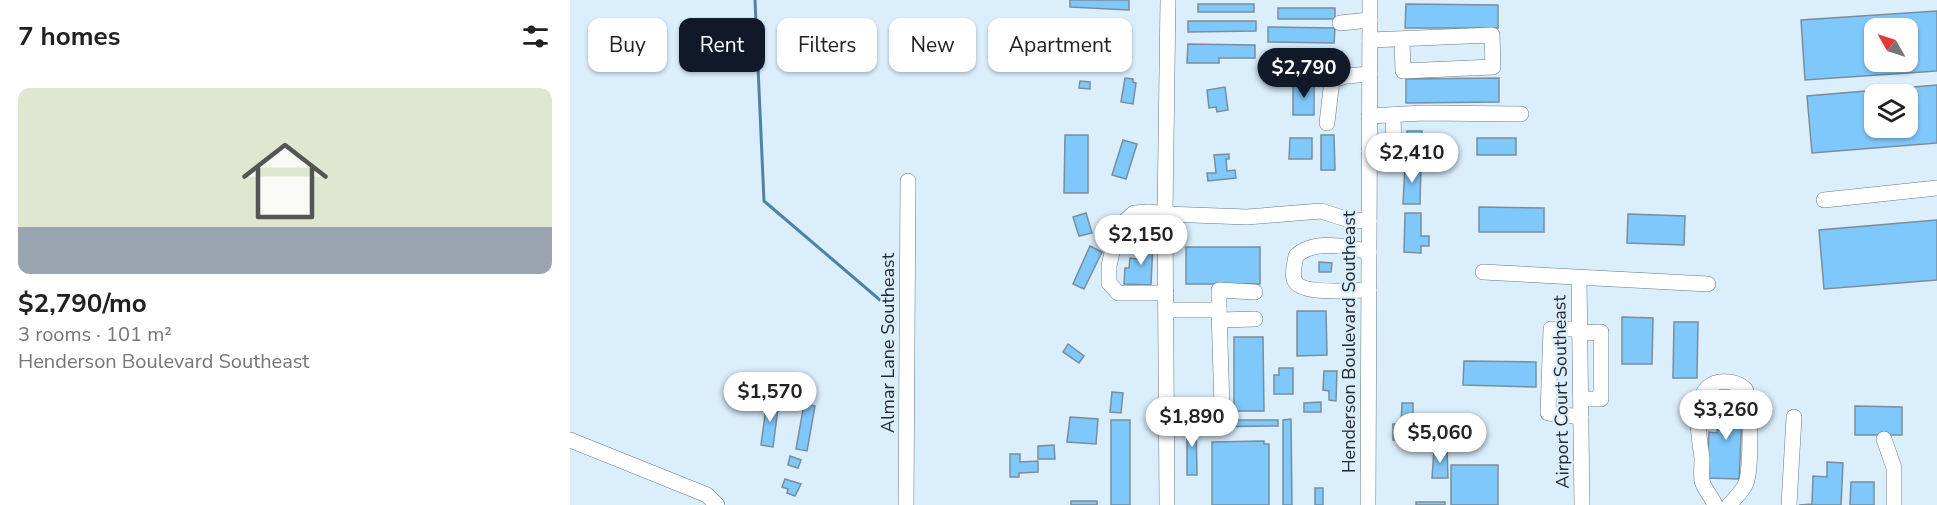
<!DOCTYPE html>
<html lang="en">
<head>
<meta charset="utf-8">
<style>
  :root { --surface:#fff; --page:#f6f6f6; --text:#202124; --muted:#757577; --accent:#111827 }
  body { margin:0; font-family:"Nunito Sans",sans-serif; background:var(--page); color:var(--text); height:100vh; display:flex; flex-direction:column; font-size:22px; white-space:nowrap }
  * { box-sizing:border-box; margin:0 }
  p { font-size:20px; color:var(--muted) }
  .icon { flex:none; width:33px; height:33px; fill:none; stroke:currentColor; stroke-width:2; stroke-linecap:round; stroke-linejoin:round }
  .map { position:relative; flex:1; overflow:hidden }
  .drawer { display:flex; flex-direction:column; background:var(--surface); width:570px }
  .drawer>* { flex:none }
  .banner { position:absolute; left:18px; top:18px; width:570px; height:54px; display:flex; gap:12px }
  .needle { width:39px; rotate:309deg }
  .fabs { position:absolute; left:1294px; top:18px; display:grid; gap:12px }
  .fabs a { display:grid; place-items:center; width:54px; height:54px; border-radius:12px; background:var(--surface); box-shadow:0 2px 4px #0004; font-size:30px }
  .price { position:absolute; translate:-50% -51px; padding:0 14px; border-radius:21px; background:#fff; color:#222; font-size:20px; line-height:39px; filter:drop-shadow(0 2px 3px #0008) }
  .price::after { content:''; position:absolute; left:50%; top:36px; width:18px; height:14px; margin-left:-9px; background:inherit; clip-path:polygon(0 0,100% 0,50% 100%) }
  .price.selected { background:var(--accent); color:#fff }
  ul { padding:0; list-style:none }
  li { display:grid; align-content:center; gap:12px; height:318px; padding:0 18px }
  li span { display:grid; place-items:center; height:186px; border-radius:12px; color:#555 }
  li>.icon { margin-inline-start:auto }
  span .icon { width:108px; height:108px; fill:#fffc; stroke-width:1 }
  li b { font-size:26px }
  h2 { display:flex; justify-content:space-between; align-items:center; height:72px; padding:0 18px; font-size:26px }
  .pill { padding:0 21px; border-radius:12px; background:var(--surface); box-shadow:0 2px 4px #0004; font-size:21px; line-height:54px }
  .pill.selected { background:var(--accent); color:#fff }
  main { display:flex; flex:1; min-height:0 }
  .map>svg:first-child { display:block }
  .lines { fill:none; stroke-linecap:round; stroke-linejoin:round }
  .stream { stroke:#4e82a7; stroke-width:3 }
  .building { fill:#7fc8fc; stroke:#7b8d9a; stroke-width:1.5; fill-rule:evenodd }
  .minor-casing { stroke:#687986; stroke-width:16 }
  .minor { stroke:#fff; stroke-width:15 }
  .labels { text-anchor:middle; dominant-baseline:central; stroke-width:4.5; stroke-linejoin:round; paint-order:stroke }
  .street-label { font-size:18px; fill:#232a2f; stroke:#dbeefc }
</style>
</head>
<body>
<main>
<section class="drawer">
<h2>7 homes<svg class="icon" aria-label="filters" viewBox="0 0 24 24"><path d="M4 7h16M4 17h16"/><circle cx="9" cy="7" r="2"/><circle cx="15" cy="17" r="2"/></svg></h2>
<ul>
<li><span style="background:linear-gradient(#dfe7d0 75%,#9aa5b1 0)"><svg class="icon" aria-label="home" viewBox="0 0 24 24"><path d="M3 11l9-7 9 7M6 9v11h12V9"/></svg></span><div><b>$2,790/mo</b><p>3 rooms · 101 m²</p><p>Henderson Boulevard Southeast</p></div></li>
</ul>
</section>
<div class="map">
<svg width="1367" height="505" viewBox="0 0 1367 505">
  <rect width="100%" height="100%" fill="#dbeefc"/>
  <g class="lines">
    <polyline class="stream" points="185,0 194,201 310,300"/>
  </g>
  <g class="building">
    <polygon points="500,0 559,0 559,10 500,7"/>
    <rect x="628" y="4" width="56" height="8"/>
    <polygon points="836,4 928,5 928,28 835,28"/>
    <rect x="708" y="8" width="57" height="11"/>
    <path d="M1367,11v60l-132,9 -4,-60zM1305,28h33v34h-33z"/>
    <polygon points="618,21 686,21 686,31 618,32"/>
    <polygon points="698,27 765,28 764,43 698,42"/>
    <polygon points="618,44 685,45 685,58 649,58 649,63 617,63"/>
    <rect x="696" y="53" width="68" height="12"/>
    <polygon points="555,78 563,79 563,82 566,83 563,104 551,102"/>
    <polygon points="929,78 929,102 836,103 836,79"/>
    <polygon points="510,81 520,82 520,89 509,88"/>
    <polygon points="744,83 744,115 723,115 723,84"/>
    <path d="M1367,85v58l-125,10 -5,-57zM1305,94h33v34h-33z"/>
    <polygon points="655,87 658,110 647,112 646,107 639,108 637,90"/>
    <polygon points="837,131 852,131 852,144 833,144 834,137 837,137"/>
    <polygon points="495,135 518,135 518,193 494,193"/>
    <polygon points="751,135 764,135 765,170 751,170"/>
    <polygon points="720,138 742,138 742,159 719,159"/>
    <rect x="907" y="138" width="39" height="17"/>
    <polygon points="863,139 874,139 875,152 863,152"/>
    <polygon points="553,140 567,144 556,179 542,175"/>
    <polygon points="659,154 659,159 656,159 657,171 665,170 666,178 638,181 637,173 646,173 644,155"/>
    <polygon points="835,164 851,165 850,204 833,204"/>
    <polygon points="909,207 974,208 974,232 909,232"/>
    <polygon points="516,213 522,233 509,236 503,217"/>
    <polygon points="835,213 851,213 851,236 859,236 859,246 851,246 851,253 834,252"/>
    <polygon points="1058,214 1115,216 1114,245 1057,243"/>
    <polygon points="1367,220 1367,280 1254,289 1249,230"/>
    <polygon points="568,242 583,242 581,285 554,284 555,268 559,268 560,258 567,259"/>
    <polygon points="520,246 532,252 514,289 503,284"/>
    <rect x="616" y="247" width="74" height="37"/>
    <polygon points="749,262 762,263 761,272 749,272"/>
    <polygon points="727,311 756,311 757,355 727,356"/>
    <polygon points="1052,317 1083,318 1082,364 1052,364"/>
    <polygon points="1104,322 1128,322 1127,378 1103,378"/>
    <polygon points="664,337 693,337 694,411 664,411"/>
    <polygon points="498,344 514,356 509,363 493,352"/>
    <polygon points="894,361 966,362 966,387 893,385"/>
    <polygon points="709,368 723,368 723,394 704,394 704,375 709,375"/>
    <polygon points="754,371 767,371 766,401 759,400 759,391 753,390"/>
    <polygon points="542,392 553,393 551,413 540,412"/>
    <polygon points="1149,397 1173,398 1169,479 1137,478 1139,432 1147,433"/>
    <polygon points="197,400 209,401 203,447 191,445"/>
    <polygon points="751,402 751,412 734,412 734,403"/>
    <polygon points="832,403 843,403 843,416 846,416 846,420 844,420 843,441 823,440 823,424 831,424"/>
    <polygon points="234,404 245,406 237,451 226,449"/>
    <polygon points="1285,406 1332,407 1332,435 1285,435"/>
    <polygon points="500,417 528,419 526,444 497,442"/>
    <polygon points="721,419 722,505 713,505 713,420"/>
    <rect x="541" y="420" width="19" height="85"/>
    <polygon points="617,420 626,420 627,475 617,475"/>
    <polygon points="631,420 708,420 708,426 631,427"/>
    <polygon points="694,441 694,444 699,444 699,505 642,505 642,442"/>
    <polygon points="484,445 485,459 468,459 468,446"/>
    <polygon points="864,449 877,449 878,478 862,478"/>
    <polygon points="440,454 450,454 450,462 468,461 468,472 449,473 449,477 440,477"/>
    <polygon points="220,456 231,460 228,468 218,465"/>
    <polygon points="1257,462 1273,463 1271,505 1229,505 1242,504 1243,476 1257,477"/>
    <rect x="881" y="465" width="47" height="40"/>
    <polygon points="215,479 231,484 225,496 217,493 218,489 212,487"/>
    <polygon points="1281,482 1304,482 1304,505 1280,505"/>
    <rect x="745" y="488" width="8" height="17"/>
    <rect x="501" y="501" width="26" height="4"/>
    <rect x="846" y="502" width="29" height="3"/>
  </g>
  <g class="lines">
    <g class="minor-casing">
      <g id="minor">
        <polyline points="770,23 800,20"/>
        <polyline points="800,40 922,35 923,67 833,71 832,39"/>
        <polyline points="823,115 824,151"/>
        <polyline points="799,116 853,113 951,114"/>
        <polyline points="757,123 762,80 776,76 800,74"/>
        <polyline points="799,151 855,151"/>
        <polyline points="1254,200 1367,188"/>
        <path d="M799,252c-22,-6 -55,-13 -73,4 -1,7 -4,16 -2,23 4,17 60,11 75,11"/>
        <polyline points="913,272 1138,284"/>
        <polyline points="1009,278 1012,505"/>
        <polyline points="596,293 548,293 539,283 539,266 544,243 554,222 564,213 579,212 595,214 677,217 751,211 779,220 799,221"/>
        <polyline points="596,310 649,310 649,290 685,292"/>
        <polyline points="649,310 652,407"/>
        <polyline points="650,320 685,319"/>
        <polyline points="1010,329 981,329 978,413 1011,417"/>
        <polyline points="1010,333 1031,332 1031,399 1011,399"/>
        <polyline points="1314,439 1324,468 1324,505"/>
        <polyline points="0,440 137,495 147,505"/>
        <polyline points="336,505 338,181"/>
        <polyline points="597,505 595,214 598,0"/>
        <polyline points="798,505 800,0"/>
        <path d="M1145,505c-3,-8 -11,-16 -13,-24 -1,-7 0,-15 0,-23 -3,-22 -13,-70 17,-76 10,-1 19,0 26,7 7,7 6,83 1,94 -3,8 -11,15 -17,22"/>
        <polyline points="1219,505 1224,417"/>
      </g>
    </g>
    <use href="#minor" class="minor"/>
  </g>
  <g class="labels">
    <g class="street-label">
      <text transform="translate(779 342) rotate(-90)">Henderson Boulevard Southeast</text>
      <text transform="translate(318 343) rotate(-90)">Almar Lane Southeast</text>
      <text transform="translate(991 392) rotate(-91)">Airport Court Southeast</text>
    </g>
  </g>
</svg>
<div class="fabs">
<a><svg class="needle" viewBox="-14 -14 28 28"><path d="M0-13l5 13h-10z" fill="#e53935"/><path d="M0 13l5-13h-10z" fill="#757577"/></svg></a>
<a><svg class="icon" aria-label="layers" viewBox="0 0 24 24"><path d="M12 4l9 5-9 5-9-5zM3 14l9 5 9-5"/></svg></a>
</div>
<b class="price selected" style="left:734px;top:99px">$2,790</b>
<b class="price" style="left:842px;top:184px">$2,410</b>
<b class="price" style="left:571px;top:266px">$2,150</b>
<b class="price" style="left:200px;top:423px">$1,570</b>
<b class="price" style="left:1156px;top:441px">$3,260</b>
<b class="price" style="left:622px;top:448px">$1,890</b>
<b class="price" style="left:870px;top:464px">$5,060</b>
<div class="banner">
<a class="pill">Buy</a>
<a class="pill selected">Rent</a>
<a class="pill">Filters</a>
<a class="pill">New</a>
<a class="pill">Apartment</a>
</div>
</div>
</main>
</body>
</html>
